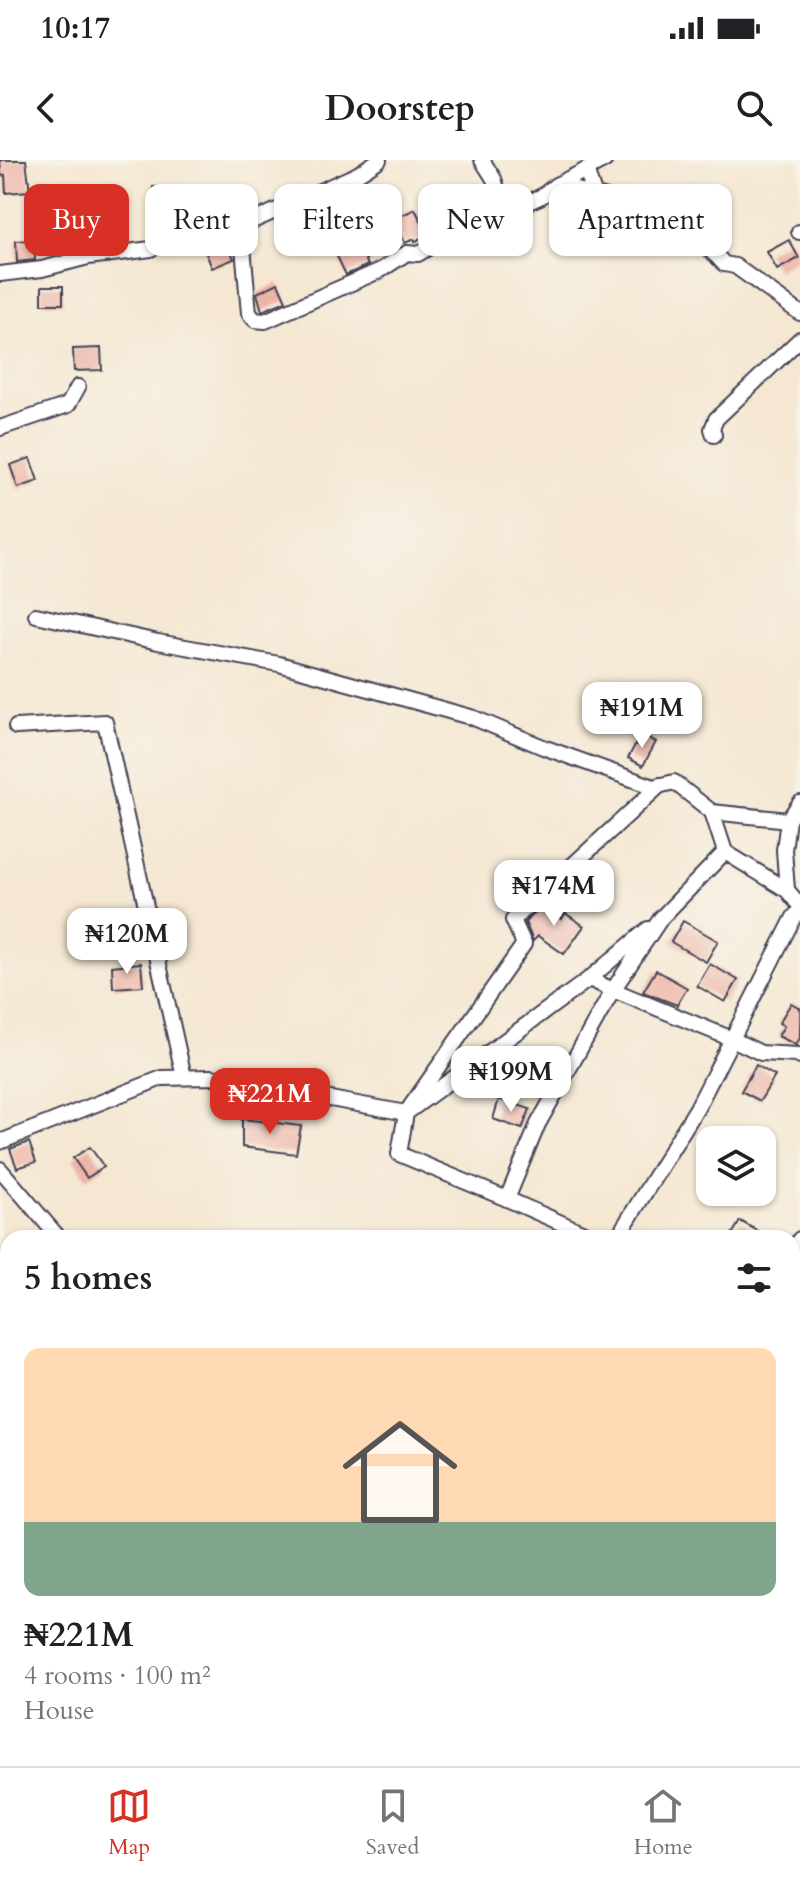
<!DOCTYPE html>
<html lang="en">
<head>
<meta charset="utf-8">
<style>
  :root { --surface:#fff; --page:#f6f6f6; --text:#202124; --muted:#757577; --line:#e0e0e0; --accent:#d93025 }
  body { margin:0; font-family:Cardo,serif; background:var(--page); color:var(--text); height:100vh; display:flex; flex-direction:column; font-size:30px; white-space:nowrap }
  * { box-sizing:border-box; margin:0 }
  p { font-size:26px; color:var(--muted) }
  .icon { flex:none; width:44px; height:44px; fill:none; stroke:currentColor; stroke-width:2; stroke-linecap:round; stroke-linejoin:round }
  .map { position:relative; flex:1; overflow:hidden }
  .details { position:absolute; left:0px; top:1070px; width:800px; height:536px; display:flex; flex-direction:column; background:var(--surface); border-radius:24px 24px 0 0; box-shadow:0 2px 6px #0004 }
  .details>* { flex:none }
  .banner { position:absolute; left:24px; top:24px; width:752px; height:72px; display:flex; gap:16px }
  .buttons { position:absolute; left:696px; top:966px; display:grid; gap:16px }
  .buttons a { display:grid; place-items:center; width:80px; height:80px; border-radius:16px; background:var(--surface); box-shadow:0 2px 6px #0004; font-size:40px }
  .price { position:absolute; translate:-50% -68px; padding:0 18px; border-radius:16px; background:#fff; color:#222; font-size:26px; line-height:52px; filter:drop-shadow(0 2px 4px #0008) }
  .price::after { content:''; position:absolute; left:50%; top:48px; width:24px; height:18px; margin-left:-12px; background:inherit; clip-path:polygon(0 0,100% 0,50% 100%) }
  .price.selected { background:var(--accent); color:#fff }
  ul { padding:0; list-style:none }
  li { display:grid; align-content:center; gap:16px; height:424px; padding:0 24px }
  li+li { border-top:2px solid var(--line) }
  li span { display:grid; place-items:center; height:248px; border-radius:16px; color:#555 }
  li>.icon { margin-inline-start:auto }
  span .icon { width:144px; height:144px; fill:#fffc; stroke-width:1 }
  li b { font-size:34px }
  h2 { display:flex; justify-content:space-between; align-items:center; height:96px; padding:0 24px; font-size:34px }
  .pill { padding:0 28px; border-radius:16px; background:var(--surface); box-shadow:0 2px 6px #0004; font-size:28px; line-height:72px }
  .pill.selected { background:var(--accent); color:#fff }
  .status { display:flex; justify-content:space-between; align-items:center; height:56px; padding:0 40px; background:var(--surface); direction:ltr }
  .status svg { height:22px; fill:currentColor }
  header { display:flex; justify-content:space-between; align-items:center; height:104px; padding:0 24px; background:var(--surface); font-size:36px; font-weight:700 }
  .menu { display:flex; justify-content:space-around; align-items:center; height:112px; border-top:2px solid var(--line); background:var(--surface); font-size:22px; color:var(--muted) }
  .menu a { display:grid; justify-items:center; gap:4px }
  .menu .selected { color:var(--accent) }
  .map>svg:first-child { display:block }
  .building { fill:#edb3a7 }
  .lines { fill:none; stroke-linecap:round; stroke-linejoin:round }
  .street-casing { stroke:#424052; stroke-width:18 }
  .street { stroke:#fff; stroke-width:14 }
</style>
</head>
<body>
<div class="status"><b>10:17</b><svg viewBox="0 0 49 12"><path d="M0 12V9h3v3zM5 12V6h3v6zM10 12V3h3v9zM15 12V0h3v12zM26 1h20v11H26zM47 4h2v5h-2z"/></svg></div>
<header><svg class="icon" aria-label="back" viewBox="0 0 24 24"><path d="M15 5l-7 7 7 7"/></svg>Doorstep<svg class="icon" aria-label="search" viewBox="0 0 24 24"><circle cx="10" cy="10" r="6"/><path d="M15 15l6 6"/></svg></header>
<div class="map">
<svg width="800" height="1606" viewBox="0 0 800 1606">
  <rect width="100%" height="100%" fill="#f7f3e8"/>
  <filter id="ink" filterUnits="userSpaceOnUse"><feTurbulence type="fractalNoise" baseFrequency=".0125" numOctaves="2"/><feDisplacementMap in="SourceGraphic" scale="16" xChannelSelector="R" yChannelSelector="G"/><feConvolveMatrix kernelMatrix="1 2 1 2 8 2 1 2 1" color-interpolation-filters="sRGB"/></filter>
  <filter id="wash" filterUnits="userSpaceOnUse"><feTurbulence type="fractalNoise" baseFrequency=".006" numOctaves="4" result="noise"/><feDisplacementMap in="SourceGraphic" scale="32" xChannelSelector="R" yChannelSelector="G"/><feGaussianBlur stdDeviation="1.8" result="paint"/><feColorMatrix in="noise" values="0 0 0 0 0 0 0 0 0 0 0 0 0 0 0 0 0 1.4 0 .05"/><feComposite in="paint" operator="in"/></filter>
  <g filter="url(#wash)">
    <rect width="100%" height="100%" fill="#f5e7d2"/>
    <g id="blocks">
      <g class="building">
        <polygon points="0,0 26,0 30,31 6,33 5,15 1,16"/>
        <polygon points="153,27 171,28 168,50 153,50"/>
        <polygon points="377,39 386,57 374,63 387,89 365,99 368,105 346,115 334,90 361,77 349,54"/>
        <polygon points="415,49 427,73 415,82 414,79 405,83 394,59"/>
        <polygon points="34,80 35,100 17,102 16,81"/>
        <polygon points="789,80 799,98 777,110 767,92"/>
        <polygon points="227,82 234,99 212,108 203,86"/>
        <polygon points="278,123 286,141 262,151 257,133"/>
        <rect x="42" y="126" width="21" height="18"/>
        <polygon points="101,188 102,210 74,211 73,189"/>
        <polygon points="30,298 38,321 18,328 10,305"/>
        <polygon points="641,574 656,582 643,606 628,598"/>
        <polygon points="546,744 562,759 565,753 584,766 564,794 538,776 533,781 525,762"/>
        <polygon points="683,761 718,781 706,802 671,782"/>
        <polygon points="141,803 143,826 113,828 112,806"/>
        <polygon points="710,804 738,820 725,842 697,826"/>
        <polygon points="656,810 687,828 677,845 643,832"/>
        <polygon points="791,843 800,848 800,878 796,885 778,876 784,866 779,863"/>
        <polygon points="756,905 775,916 760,941 741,931"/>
        <polygon points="499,939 530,949 522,969 493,959"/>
        <polygon points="242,959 301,966 296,994 242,987"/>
        <polygon points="29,982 36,1002 17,1008 10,989"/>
        <polygon points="90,987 104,1007 87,1018 73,998"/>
        <polygon points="740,1061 771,1078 730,1078"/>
      </g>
    </g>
  </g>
  <g filter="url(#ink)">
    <use href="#blocks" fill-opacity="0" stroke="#424052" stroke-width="2"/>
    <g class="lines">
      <g class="street-casing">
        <g id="street">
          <polyline points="482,0 494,19 499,35 520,46 542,36 556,25"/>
          <polyline points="586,10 605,0"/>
          <path d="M594,33l-8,-23 -30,15 55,14 4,8c35,12 87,29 109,57l11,2 65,47"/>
          <path d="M241,65l8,88 6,7 10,1 116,-51 26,-17 11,1 10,-6 18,-25c23,1 37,-13 53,-28"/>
          <polyline points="799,72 800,72"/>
          <polyline points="0,114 42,109 88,97 151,89 158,84 202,75 228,72 356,15 379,0"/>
          <polyline points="0,268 68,245 78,227"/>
          <polyline points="714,275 712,269 716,259 800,179"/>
          <polyline points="36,455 158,482 279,504 474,558 543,587 654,627 674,622 712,652 725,692 787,730 800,746"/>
          <polyline points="16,567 105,562 184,917"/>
          <polyline points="712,652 788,660 800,643"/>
          <polyline points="787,730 784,690 788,660"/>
          <polyline points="589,819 648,769"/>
          <polyline points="0,982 162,918 212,917 406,953 524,784 513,760 660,625"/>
          <polyline points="0,1009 59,1078"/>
          <polyline points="507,1039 399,994 406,953 589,819 613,830 661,758 725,692"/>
          <polyline points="595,1078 507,1039 538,964 613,830 732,879 794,757 800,750"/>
          <polyline points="617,1078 697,948 732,879 761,893 798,895 800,897"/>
          <polyline points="792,1092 800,1079"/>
          <polyline points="792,1283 800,1286"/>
          <polyline points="792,1345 800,1333"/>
          <polyline points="0,1434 8,1434"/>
          <polyline points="0,1559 8,1559"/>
          <polyline points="19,1598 29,1606"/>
          <polyline points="136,1606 140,1598"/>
          <polyline points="247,1606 250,1598"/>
          <polyline points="404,1606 412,1598"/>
          <polyline points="580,1606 587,1598"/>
        </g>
      </g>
      <use href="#street" class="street"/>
    </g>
  </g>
</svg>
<div class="buttons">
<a><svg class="icon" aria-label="layers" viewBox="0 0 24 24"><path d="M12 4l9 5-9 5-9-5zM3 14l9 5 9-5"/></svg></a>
</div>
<b class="price" style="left:642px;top:590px">₦191M</b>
<b class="price" style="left:554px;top:768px">₦174M</b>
<b class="price" style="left:127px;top:816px">₦120M</b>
<b class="price" style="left:511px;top:954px">₦199M</b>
<b class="price selected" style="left:270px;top:976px">₦221M</b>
<div class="banner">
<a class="pill selected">Buy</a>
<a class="pill">Rent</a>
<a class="pill">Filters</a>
<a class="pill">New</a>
<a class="pill">Apartment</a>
</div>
<section class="details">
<h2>5 homes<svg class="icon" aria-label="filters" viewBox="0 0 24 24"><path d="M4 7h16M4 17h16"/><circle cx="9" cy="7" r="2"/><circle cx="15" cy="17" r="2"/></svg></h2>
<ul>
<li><span style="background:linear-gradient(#ffd9b3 70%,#7fa58c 0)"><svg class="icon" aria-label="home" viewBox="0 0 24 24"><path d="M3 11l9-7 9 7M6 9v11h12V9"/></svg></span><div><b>₦221M</b><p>4 rooms · 100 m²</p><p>House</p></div></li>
</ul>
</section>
</div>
<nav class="menu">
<a class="selected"><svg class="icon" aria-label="map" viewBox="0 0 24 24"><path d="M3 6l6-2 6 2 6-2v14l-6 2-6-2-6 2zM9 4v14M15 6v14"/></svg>Map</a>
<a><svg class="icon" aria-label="saved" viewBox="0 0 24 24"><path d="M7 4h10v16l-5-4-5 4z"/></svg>Saved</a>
<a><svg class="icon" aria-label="home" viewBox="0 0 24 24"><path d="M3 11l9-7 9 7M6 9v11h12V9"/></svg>Home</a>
</nav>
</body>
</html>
